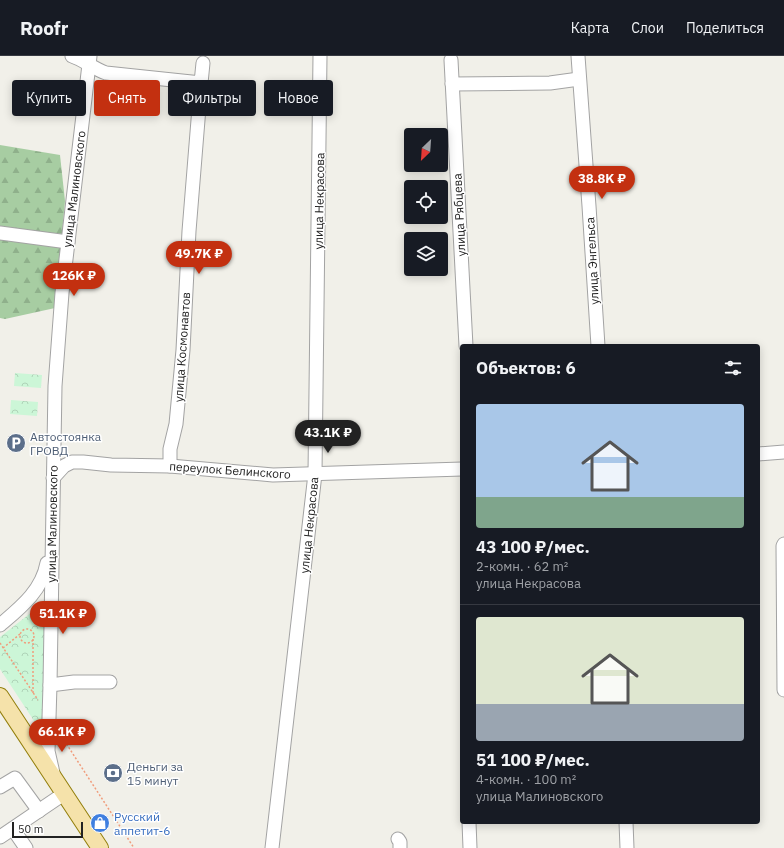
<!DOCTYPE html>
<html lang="ru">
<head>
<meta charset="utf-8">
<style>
  :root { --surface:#171b24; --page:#20242c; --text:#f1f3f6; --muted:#9ea1a6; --line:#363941; --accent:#c33010 }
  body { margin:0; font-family:"IBM Plex Sans",sans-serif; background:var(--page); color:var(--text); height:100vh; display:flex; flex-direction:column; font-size:15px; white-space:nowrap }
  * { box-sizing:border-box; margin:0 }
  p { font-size:13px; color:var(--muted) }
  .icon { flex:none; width:22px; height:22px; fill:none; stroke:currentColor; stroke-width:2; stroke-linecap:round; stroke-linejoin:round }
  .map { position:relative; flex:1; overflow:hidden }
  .side { position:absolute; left:460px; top:288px; width:300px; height:480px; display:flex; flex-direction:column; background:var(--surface); border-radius:4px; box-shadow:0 2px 10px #0003 }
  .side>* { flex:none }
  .banner { position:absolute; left:12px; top:24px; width:380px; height:36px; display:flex; gap:8px }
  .needle { width:26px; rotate:205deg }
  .fabs { position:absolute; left:404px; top:72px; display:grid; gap:8px }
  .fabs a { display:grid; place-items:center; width:44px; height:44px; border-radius:4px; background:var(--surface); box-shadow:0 2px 10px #0003; font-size:20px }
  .scale { position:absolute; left:12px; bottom:10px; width:71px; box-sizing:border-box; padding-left:4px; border:2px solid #222; border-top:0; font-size:11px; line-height:14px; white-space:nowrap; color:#222; -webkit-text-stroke:3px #fff; paint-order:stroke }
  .price { position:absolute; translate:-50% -34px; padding:0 9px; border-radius:14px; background:var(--accent); color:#fff; font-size:13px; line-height:26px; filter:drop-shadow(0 1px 2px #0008) }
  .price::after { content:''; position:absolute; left:50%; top:24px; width:12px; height:9px; margin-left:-6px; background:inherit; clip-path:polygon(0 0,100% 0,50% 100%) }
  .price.selected { background:#222; color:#fff }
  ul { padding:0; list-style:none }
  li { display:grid; align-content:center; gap:8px; height:212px; padding:0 16px }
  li+li { border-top:1px solid var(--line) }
  li span { display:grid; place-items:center; height:124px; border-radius:4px; color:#555 }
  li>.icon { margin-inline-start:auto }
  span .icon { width:72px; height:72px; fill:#fffc; stroke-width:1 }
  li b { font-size:17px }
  h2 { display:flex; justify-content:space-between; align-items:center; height:48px; padding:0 16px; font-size:17px }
  .tag { padding:0 14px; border-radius:4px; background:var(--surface); box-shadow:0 2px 10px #0003; font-size:14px; line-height:36px }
  .tag.selected { background:var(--accent); color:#fff }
  header { display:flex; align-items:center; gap:24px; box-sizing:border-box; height:56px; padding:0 20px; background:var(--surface); border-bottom:1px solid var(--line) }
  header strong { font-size:19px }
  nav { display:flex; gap:22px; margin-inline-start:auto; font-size:14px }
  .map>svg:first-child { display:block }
  .forest { fill:url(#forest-firs) }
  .park { fill:url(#park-crowns) }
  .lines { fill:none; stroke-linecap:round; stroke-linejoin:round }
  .minor-casing { stroke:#a3a3a3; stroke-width:15 }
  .major-casing { stroke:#937f0c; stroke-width:18 }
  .path { stroke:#f09d7c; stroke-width:1.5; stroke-dasharray:2 2; stroke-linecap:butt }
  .minor { stroke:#fff; stroke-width:13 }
  .major { stroke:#f5e2aa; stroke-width:16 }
  .labels { text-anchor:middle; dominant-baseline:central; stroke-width:3; stroke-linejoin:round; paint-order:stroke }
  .street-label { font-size:12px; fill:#222; stroke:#fff }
  .service-label { font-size:12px; fill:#4e5e75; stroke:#fff; text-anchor:start }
  .shop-label { font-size:12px; fill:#366cbe; stroke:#fff; text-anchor:start }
</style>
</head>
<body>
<header>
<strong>Roofr</strong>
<nav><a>Карта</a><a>Слои</a><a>Поделиться</a></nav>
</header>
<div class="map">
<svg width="784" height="792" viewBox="0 0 784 792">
  <defs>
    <pattern id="forest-firs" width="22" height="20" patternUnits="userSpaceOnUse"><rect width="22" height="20" fill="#a7cda2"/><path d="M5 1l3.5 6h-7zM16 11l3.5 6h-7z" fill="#8fb08b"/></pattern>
    <pattern id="park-crowns" width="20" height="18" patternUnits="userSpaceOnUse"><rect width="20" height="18" fill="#ccf6d7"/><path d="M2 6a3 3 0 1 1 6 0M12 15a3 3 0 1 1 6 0" fill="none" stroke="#afd3b8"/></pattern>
  </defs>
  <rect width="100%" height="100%" fill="#f1f0e9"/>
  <polygon class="forest" points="0,89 60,99 65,145 55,252 5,263 0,262"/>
  <g class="park">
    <polygon points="15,317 42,319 41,332 14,330"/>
    <polygon points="11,344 38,346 37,360 10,358"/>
    <polygon points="37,552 42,552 45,556 45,666 40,672 36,668 0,613 0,581"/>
  </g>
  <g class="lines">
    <g class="minor-casing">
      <g id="minor">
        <path d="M72,0c12,4 22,13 34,17l95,10 2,-20"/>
        <polyline points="578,0 589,150 598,290"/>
        <polyline points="451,4 466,290"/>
        <polyline points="452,28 550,27 579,23"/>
        <polyline points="0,177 68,186"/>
        <polyline points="758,398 784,396"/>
        <polyline points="170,410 170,393 176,368 183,294 189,175 201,27"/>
        <polyline points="53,422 64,410 72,406 83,406 111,409 170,410 273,419 462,413"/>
        <polyline points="784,488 783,490 784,634"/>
        <path d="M0,569c20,-17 42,-34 47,-62"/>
        <polyline points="50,629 74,626 110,626"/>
        <polyline points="53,717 48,695 50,629 55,330 62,237 90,0"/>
        <polyline points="0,731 15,722 39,755"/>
        <polyline points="469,766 470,792"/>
        <polyline points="626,766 627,792"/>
        <polyline points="13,773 26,792"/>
        <polyline points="0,781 65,737"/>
        <polyline points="398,783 400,786 400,792"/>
        <polyline points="272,792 315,418 320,0"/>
      </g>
    </g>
    <g class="major-casing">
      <polyline id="major" points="0,640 100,792"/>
    </g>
    <g class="path">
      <circle cx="27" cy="580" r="7"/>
      <polyline points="33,583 33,638"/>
      <polyline points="0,587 38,644"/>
      <polyline points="3,592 20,578"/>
      <polyline points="60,678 134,792"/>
    </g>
    <use href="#minor" class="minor"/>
    <use href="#major" class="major"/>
  </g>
  <defs>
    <g id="parking-disc" transform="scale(1)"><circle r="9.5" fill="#5c6f8a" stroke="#fff"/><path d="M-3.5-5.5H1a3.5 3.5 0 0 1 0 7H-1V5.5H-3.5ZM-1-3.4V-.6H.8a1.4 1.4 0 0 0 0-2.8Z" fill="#fff"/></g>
    <g id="bank-disc" transform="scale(1)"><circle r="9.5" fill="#5c6f8a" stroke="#fff"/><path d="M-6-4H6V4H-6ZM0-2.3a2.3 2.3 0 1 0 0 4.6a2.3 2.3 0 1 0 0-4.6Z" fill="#fff"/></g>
    <g id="shop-disc" transform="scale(1)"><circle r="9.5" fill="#3f7fe0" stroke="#fff"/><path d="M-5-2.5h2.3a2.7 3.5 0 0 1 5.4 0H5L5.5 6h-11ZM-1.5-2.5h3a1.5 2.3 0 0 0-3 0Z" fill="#fff"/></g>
  </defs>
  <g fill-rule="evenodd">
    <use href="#parking-disc" x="16" y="387"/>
    <use href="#bank-disc" x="113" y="717"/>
    <use href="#shop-disc" x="100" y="767"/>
  </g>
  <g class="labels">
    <g class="street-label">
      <text transform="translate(74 133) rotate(-83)">улица Малиновского</text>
      <text transform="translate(319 145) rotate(-89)">улица Некрасова</text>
      <text transform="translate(459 159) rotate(-93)">улица Рябцева</text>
      <text transform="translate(592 205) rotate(-93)">улица Энгельса</text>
      <text transform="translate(182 291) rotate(-86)">улица Космонавтов</text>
      <text transform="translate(230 414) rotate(4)">переулок Белинского</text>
      <text transform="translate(52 468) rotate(-89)">улица Малиновского</text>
      <text transform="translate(309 469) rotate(-84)">улица Некрасова</text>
    </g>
    <g class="service-label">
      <text x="30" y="380">Автостоянка<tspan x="30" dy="14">ГРОВД</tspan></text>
      <text x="127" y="710">Деньги за<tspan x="127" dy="14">15 минут</tspan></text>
    </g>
    <g class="shop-label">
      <text x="114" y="760">Русский<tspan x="114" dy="14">аппетит-6</tspan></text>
    </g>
  </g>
</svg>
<div class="fabs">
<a><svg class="needle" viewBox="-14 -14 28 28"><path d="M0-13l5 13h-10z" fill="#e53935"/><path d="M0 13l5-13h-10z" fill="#9ea1a6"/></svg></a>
<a><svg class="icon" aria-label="locate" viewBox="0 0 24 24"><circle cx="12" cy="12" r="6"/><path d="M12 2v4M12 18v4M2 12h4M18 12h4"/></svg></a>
<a><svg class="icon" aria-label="layers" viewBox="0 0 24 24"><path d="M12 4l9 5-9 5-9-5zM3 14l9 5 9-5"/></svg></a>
</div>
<div class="scale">50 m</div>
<b class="price" style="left:602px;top:144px">38.8K ₽</b>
<b class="price" style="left:199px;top:219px">49.7K ₽</b>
<b class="price" style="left:74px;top:241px">126K ₽</b>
<b class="price selected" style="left:328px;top:398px">43.1K ₽</b>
<b class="price" style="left:63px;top:579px">51.1K ₽</b>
<b class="price" style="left:62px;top:697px">66.1K ₽</b>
<div class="banner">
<a class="tag">Купить</a>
<a class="tag selected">Снять</a>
<a class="tag">Фильтры</a>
<a class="tag">Новое</a>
</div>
<section class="side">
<h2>Объектов: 6<svg class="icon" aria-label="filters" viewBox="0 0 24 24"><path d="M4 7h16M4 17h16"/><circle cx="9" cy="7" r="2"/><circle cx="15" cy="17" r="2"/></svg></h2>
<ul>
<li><span style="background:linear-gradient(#a9c7e8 75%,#7fa58c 0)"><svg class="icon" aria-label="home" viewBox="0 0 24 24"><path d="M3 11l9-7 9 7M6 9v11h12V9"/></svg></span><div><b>43 100 ₽/мес.</b><p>2-комн. · 62 m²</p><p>улица Некрасова</p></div></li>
<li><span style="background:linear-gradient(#dfe7d0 70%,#9aa5b1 0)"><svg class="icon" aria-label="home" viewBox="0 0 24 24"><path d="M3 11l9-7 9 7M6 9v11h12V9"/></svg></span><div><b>51 100 ₽/мес.</b><p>4-комн. · 100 m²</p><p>улица Малиновского</p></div></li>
</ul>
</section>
</div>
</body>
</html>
